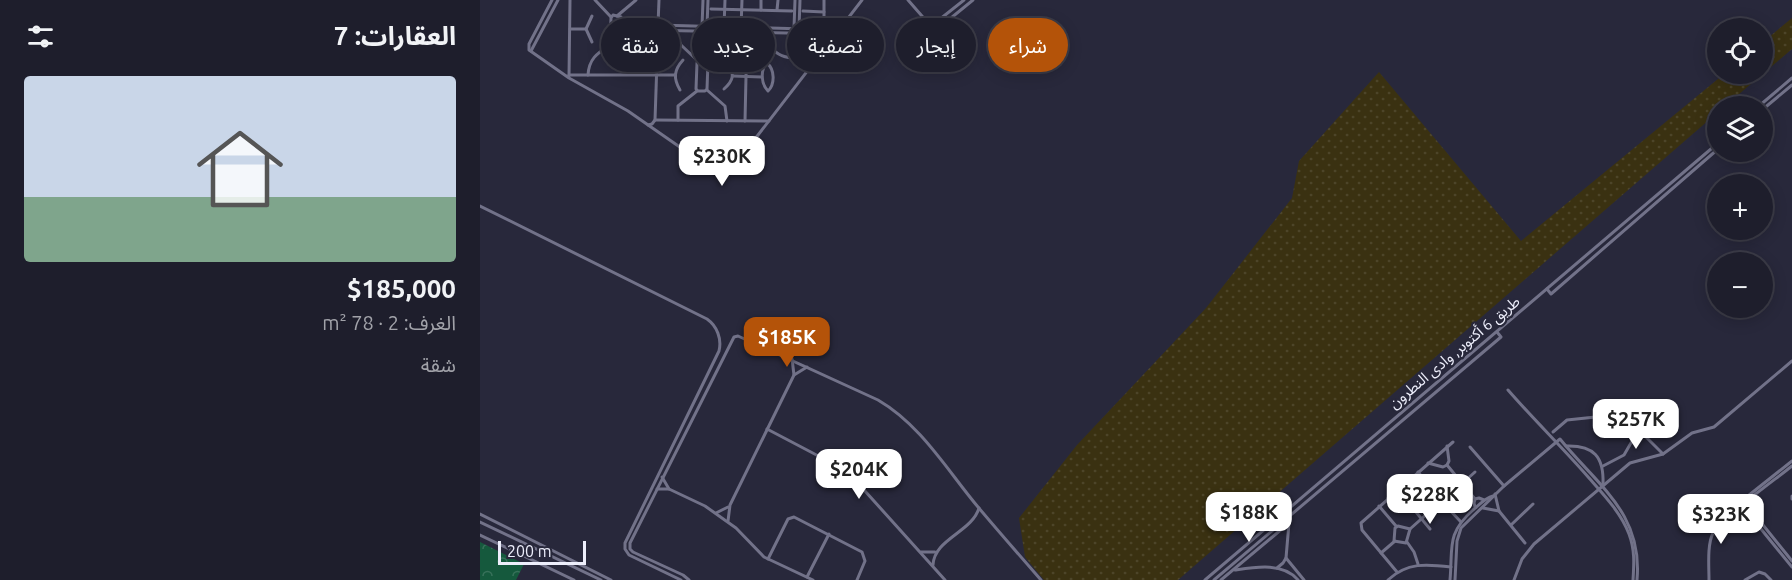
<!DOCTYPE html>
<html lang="ar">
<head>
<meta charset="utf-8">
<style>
  :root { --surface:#1e1e2c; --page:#262734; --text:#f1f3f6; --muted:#a1a2a9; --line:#3c3c48; --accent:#b45309 }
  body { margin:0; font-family:Ubuntu,"Noto Sans Arabic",sans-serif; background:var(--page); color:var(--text); direction:rtl; height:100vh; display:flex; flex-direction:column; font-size:22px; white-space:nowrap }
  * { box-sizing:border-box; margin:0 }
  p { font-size:20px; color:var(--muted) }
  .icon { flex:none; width:33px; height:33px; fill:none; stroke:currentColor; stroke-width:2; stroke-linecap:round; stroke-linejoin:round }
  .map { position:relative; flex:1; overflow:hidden; direction:ltr }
  .details { display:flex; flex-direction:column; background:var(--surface); width:480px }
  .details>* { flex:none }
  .guide { position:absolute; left:18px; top:18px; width:570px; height:54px; direction:rtl; display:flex; gap:12px }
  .controls { position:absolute; left:1227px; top:18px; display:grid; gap:12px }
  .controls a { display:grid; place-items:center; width:66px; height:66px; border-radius:50%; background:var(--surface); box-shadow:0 3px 15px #0003,0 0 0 2px var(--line); font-size:30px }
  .scale { position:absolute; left:18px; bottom:15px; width:88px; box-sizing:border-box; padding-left:6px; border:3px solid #edeefb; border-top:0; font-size:16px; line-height:21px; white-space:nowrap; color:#edeefb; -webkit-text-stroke:4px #28283b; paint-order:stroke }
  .price { position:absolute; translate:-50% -51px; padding:0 14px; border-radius:12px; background:#fff; color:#222; font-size:20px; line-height:39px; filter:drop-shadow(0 2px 3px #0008) }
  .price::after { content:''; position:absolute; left:50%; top:36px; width:18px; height:14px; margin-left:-9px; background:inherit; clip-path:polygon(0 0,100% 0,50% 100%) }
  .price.selected { background:var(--accent); color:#fff }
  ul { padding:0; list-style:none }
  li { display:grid; align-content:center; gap:12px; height:318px; padding:0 24px }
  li+li { border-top:2px solid var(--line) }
  li span { display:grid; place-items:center; height:186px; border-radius:6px; color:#555 }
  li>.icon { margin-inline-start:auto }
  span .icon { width:108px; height:108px; fill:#fffc; stroke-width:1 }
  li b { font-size:26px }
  h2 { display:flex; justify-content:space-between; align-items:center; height:72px; padding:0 24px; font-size:26px }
  .chip { padding:0 21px; border-radius:27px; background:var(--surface); box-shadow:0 3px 15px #0003,0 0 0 2px var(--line); font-size:21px; line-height:54px }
  .chip.selected { background:var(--accent); color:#fff }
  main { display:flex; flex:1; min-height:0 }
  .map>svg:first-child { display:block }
  .sand { fill:url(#sand-dots) }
  .park { fill:url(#park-crowns) }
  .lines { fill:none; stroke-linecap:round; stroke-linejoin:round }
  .minor { stroke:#727289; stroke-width:3 }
  .labels { text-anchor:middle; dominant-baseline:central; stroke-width:4.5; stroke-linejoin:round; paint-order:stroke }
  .street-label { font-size:15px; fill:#edeefb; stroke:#28283b }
</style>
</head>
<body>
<main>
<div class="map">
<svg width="1312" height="580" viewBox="0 0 1312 580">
  <defs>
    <pattern id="sand-dots" width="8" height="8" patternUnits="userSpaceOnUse" patternTransform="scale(1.5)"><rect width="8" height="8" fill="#3a3111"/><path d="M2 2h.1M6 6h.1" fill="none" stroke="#4d4529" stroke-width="1.8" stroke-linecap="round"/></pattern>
    <pattern id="park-crowns" width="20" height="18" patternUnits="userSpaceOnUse" patternTransform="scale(1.5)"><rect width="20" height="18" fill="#15593d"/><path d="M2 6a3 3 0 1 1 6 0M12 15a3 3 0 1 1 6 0" fill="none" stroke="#37715a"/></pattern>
  </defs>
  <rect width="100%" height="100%" fill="#28283b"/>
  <polygon class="sand" points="1312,18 1312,49 1245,106 1238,106 1237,113 698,580 564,580 545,557 539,518 597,445 726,308 812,198 819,161 899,72 1041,241 1244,74 1282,74 1283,42"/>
  <polygon class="park" points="0,542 44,564 36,580 0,580"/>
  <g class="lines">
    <g class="minor">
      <polyline points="72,0 49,44 49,50 89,78 148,111 240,175 248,174 382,0"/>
      <polyline points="115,0 131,17"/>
      <polyline points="428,0 455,31 493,0"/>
      <polyline points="231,9 312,11"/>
      <polyline points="281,10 281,0"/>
      <polyline points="297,10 298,0"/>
      <polyline points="323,11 344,12"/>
      <polygon points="133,15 141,17 139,44 130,42 131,18"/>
      <polyline points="137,16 156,0"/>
      <polyline points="178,25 359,30"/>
      <polyline points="178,25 179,0"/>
      <polyline points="222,27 223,0"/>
      <polyline points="227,27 228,0"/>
      <polyline points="244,27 245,0"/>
      <polyline points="450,27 484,0"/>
      <polyline points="261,28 262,0"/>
      <polyline points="314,28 315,0"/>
      <polyline points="90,29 106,29"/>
      <polyline points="319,29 320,0"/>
      <polyline points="166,30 356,34"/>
      <polyline points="344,30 344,0"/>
      <polyline points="195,31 201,45 218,61"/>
      <path d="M286,33l2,12c16,18 26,10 46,18"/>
      <polyline points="112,42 106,29 112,16"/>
      <polyline points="158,43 166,30 160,18"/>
      <polyline points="137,45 156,61 158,74"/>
      <polyline points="51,51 78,0"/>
      <polygon points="219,60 228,62 227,89 225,91 218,91 216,89 217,63"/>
      <polyline points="226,61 247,44 249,27"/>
      <path d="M287,63c8,7 8,21 1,28 -7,-7 -8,-21 -1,-28z"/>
      <polyline points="89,75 195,75"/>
      <path d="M108,75c1,-17 10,-22 23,-31"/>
      <polyline points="89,76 90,0"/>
      <polyline points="253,76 282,77"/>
      <path d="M244,89c10,-9 10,-14 5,-25"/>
      <path d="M200,90c-7,-12 -6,-20 3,-30"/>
      <polyline points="227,90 245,106 247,121"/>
      <polyline points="1279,106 1312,78"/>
      <polyline points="1282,110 1312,85"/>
      <polyline points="175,120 289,121"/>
      <polyline points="198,120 198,106 217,91"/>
      <polyline points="265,121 267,33"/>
      <polyline points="168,125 172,124 175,120 178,32"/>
      <path d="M0,206l227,113c10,7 15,20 12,32l-94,192v6l4,6 52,25"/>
      <polyline points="1067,289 1071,294 1238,149"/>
      <polyline points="312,359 314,375"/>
      <path d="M1028,390c26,30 55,58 81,88 15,17 32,35 40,56 6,16 5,30 4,46"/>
      <polyline points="287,429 367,471 465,580"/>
      <polyline points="1073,432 1087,420 1125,416 1138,416 1152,423 1183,454"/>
      <path d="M1086,446c28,-1 38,11 37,38"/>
      <polyline points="990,447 1024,486"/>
      <polyline points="948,463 963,467 967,465 969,461 967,446"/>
      <polyline points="967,465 995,499"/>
      <polyline points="1123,466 1144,455 1159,429"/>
      <polyline points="938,472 958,496"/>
      <polyline points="182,477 189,489"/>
      <polyline points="177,489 189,489 225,506 256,528 284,557 333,580"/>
      <polygon points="960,494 968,502 961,509 953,500"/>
      <polyline points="1015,494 1019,511 1045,543"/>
      <polyline points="1312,496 1312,499"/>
      <polyline points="908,498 921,502 926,500 928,496 927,483"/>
      <polyline points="965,499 995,472"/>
      <polyline points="926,500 950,529"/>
      <polyline points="1268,502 1271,510 1312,561"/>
      <polyline points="965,505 981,522"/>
      <polyline points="899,506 916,526"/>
      <polyline points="995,507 994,503 995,499 999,498 1004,500"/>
      <polyline points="1003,508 1019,511"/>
      <polyline points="1260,508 1268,513 1312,567"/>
      <polyline points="1256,511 1254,507 1312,461"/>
      <polyline points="236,513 248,507"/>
      <polyline points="0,514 131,580"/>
      <polyline points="248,521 250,505 314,375 327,367"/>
      <polyline points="0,522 121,580"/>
      <polyline points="809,523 806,558 824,580"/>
      <polyline points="1031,525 1053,504"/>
      <polygon points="918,526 930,529 926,543 914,541 915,528"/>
      <polyline points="930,529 957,505"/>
      <polyline points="0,535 94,580"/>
      <polyline points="927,542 934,552 938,564"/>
      <polyline points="441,552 455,552"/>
      <polyline points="901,553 915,541"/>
      <polyline points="288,559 308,519 314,517 382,552 385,561 377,580"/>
      <path d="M453,565c1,-26 39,-33 46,-57"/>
      <polyline points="797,568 803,563 806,558"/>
      <path d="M755,570c20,-3 48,-8 63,10"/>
      <polyline points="917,572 882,530 881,523 973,442"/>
      <polyline points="327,577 349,534"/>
      <path d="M209,580l-6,-5 -50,-23 -3,-3v-6l104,-206 4,-1 140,64c43,25 69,70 100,107 21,25 42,49 63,73"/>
      <polyline points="725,580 1238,143"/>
      <polyline points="734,580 1021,337 1017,332"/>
      <polyline points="741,580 809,523"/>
      <path d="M908,580c19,-18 39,-16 63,-13"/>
      <path d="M970,580c3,-33 -4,-46 23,-70 6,-5 12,-12 20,-14"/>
      <path d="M975,580l2,-39 4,-13 43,-42 56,-47c38,47 83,74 77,141"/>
      <polyline points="1034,580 1042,559 1054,544 1150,463 1183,454 1212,433 1234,427 1312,361"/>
      <path d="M1229,580c0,-14 -2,-35 4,-47 8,-15 63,-54 79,-67"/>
      <polyline points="1265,580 1279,572 1285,574 1291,580"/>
    </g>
  </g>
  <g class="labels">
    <g class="street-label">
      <text transform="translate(974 352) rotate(-40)">طريق 6 أكتوبر, وادى النطرون</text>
    </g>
  </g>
</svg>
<div class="controls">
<a><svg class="icon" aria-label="locate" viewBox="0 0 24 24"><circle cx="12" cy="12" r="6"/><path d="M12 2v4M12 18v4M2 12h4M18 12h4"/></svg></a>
<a><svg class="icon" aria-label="layers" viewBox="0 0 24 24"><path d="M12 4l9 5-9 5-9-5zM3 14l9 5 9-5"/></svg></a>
<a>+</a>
<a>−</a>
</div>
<div class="scale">200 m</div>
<b class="price" style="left:242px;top:187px">$230K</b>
<b class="price selected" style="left:307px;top:368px">$185K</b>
<b class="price" style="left:1156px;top:450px">$257K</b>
<b class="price" style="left:379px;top:500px">$204K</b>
<b class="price" style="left:950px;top:525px">$228K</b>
<b class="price" style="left:769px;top:543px">$188K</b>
<b class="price" style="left:1241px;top:545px">$323K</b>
<div class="guide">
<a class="chip selected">شراء</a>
<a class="chip">إيجار</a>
<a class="chip">تصفية</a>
<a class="chip">جديد</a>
<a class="chip">شقة</a>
</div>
</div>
<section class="details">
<h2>العقارات: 7<svg class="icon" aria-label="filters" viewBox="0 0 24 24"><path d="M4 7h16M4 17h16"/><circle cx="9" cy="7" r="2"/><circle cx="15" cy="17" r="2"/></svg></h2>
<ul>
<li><span style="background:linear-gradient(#c9d6e8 65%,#7fa58c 0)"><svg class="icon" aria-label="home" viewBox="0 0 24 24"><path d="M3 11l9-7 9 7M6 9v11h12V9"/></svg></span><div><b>$185,000</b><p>الغرف: 2 · 78 m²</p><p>شقة</p></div></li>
</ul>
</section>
</main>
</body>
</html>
